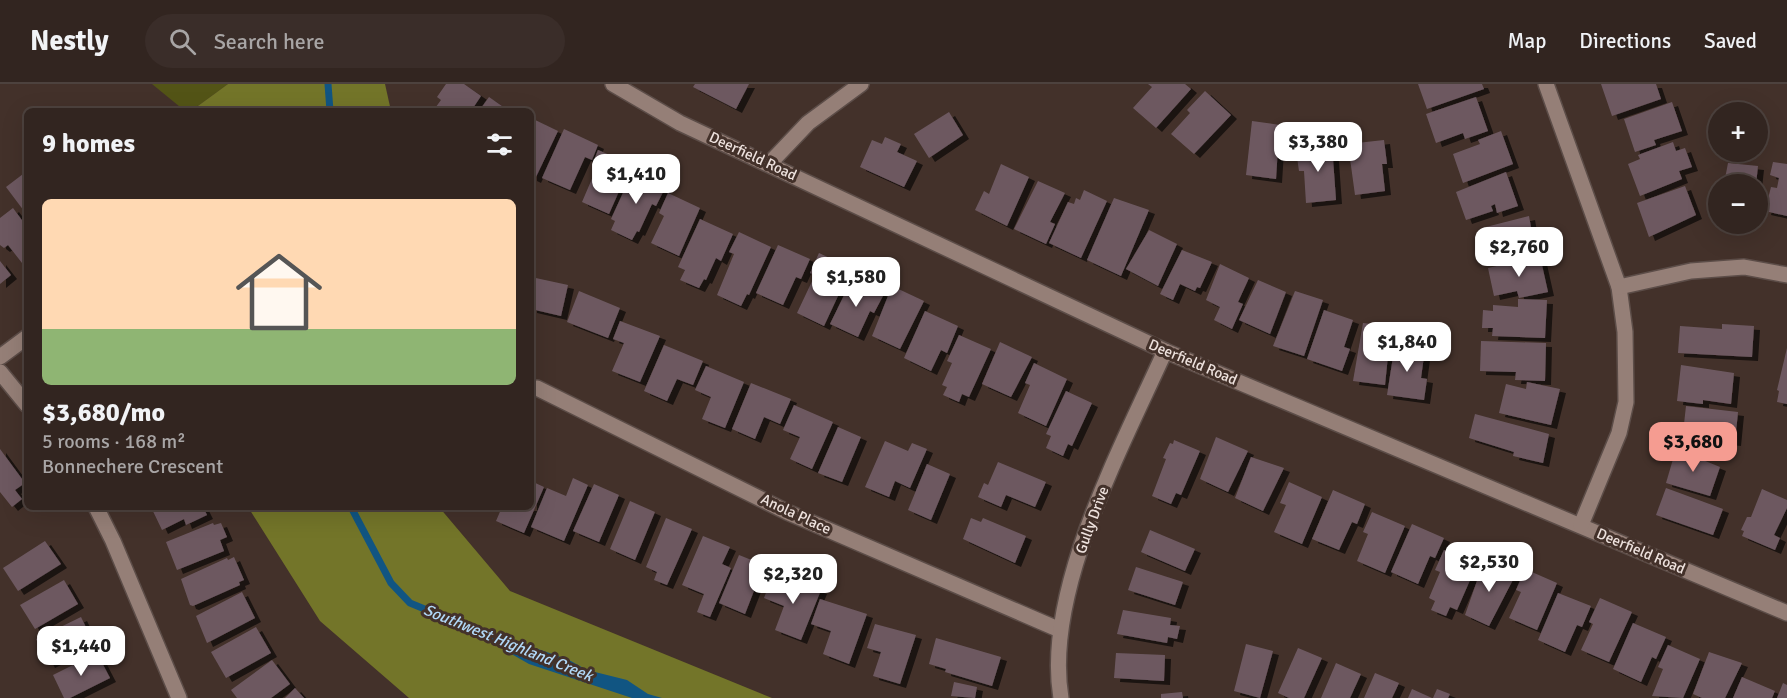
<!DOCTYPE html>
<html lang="en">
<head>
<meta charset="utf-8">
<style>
  :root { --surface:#322520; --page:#3a2d29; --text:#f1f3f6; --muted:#a8a5a5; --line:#4d423e; --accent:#f59c91 }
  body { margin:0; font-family:Signika,sans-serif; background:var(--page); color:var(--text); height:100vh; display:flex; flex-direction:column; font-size:22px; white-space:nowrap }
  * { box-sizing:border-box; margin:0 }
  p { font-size:20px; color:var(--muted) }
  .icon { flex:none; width:33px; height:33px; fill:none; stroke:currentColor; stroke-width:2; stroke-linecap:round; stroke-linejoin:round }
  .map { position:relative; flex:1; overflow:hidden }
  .details { position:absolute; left:24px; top:24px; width:510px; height:402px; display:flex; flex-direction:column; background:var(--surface); border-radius:9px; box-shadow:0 6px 24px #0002,0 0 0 2px var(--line) }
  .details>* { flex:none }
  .fabs { position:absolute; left:1708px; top:18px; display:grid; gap:12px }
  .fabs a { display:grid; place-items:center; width:60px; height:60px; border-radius:50%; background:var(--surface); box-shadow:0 6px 24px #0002,0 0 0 2px var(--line); font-size:30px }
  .price { position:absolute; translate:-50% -51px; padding:0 14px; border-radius:12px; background:#fff; color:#222; font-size:20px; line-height:39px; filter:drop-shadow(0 2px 3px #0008) }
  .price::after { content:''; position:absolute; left:50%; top:36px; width:18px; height:14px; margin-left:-9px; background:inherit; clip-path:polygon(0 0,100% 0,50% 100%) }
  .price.selected { background:var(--accent); color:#111 }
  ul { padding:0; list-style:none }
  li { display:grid; align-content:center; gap:12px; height:318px; padding:0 18px }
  li span { display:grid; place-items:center; height:186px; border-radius:9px; color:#555 }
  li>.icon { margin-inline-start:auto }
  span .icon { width:108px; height:108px; fill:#fffc; stroke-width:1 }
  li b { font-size:26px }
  h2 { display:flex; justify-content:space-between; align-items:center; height:72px; padding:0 18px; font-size:26px }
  header { display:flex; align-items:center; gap:36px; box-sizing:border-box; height:84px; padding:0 30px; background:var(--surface); border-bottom:2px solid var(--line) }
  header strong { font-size:28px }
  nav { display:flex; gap:33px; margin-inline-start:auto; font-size:21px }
  .search { width:420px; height:54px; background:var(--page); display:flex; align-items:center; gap:15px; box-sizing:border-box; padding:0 21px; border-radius:33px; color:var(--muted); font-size:22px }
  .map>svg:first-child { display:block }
  .green { fill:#535416 }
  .forest { fill:#737529 }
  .water { fill:#115582 }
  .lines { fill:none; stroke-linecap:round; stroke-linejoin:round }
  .stream { stroke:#115582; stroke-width:7 }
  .building { fill:#6d5961; filter:url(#shadow) }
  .minor-casing { stroke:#5c4d48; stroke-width:18 }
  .minor { stroke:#957f77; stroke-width:15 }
  .labels { text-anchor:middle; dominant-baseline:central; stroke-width:6; stroke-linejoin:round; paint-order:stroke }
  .street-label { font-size:15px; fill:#eee2de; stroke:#43312a }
  .water-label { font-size:16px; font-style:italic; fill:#b1d8f8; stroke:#43312a }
</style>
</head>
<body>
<header>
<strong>Nestly</strong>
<div class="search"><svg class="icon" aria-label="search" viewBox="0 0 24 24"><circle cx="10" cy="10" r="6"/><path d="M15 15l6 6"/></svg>Search here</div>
<nav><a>Map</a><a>Directions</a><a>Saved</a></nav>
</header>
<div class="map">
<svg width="1787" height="614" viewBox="0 0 1787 614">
  <defs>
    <filter id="shadow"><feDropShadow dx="6" dy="4" stdDeviation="0" flood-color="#0009"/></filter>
  </defs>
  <rect width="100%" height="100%" fill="#43312a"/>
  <polygon class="green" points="152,0 228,0 191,27 185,27"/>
  <g class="forest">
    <polygon points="228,0 385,0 391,27 191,27"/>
    <polygon points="248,423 439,423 510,507 772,614 409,614 320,537"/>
  </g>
  <polygon class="water" points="510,555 569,576 587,586 627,596 648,610 662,614 632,614 529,580 501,564 502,557"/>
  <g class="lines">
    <g class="stream">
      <polyline points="328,0 330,27"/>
      <polyline points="351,423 391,499 410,519 502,557"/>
    </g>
  </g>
  <g class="building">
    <polygon points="446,0 464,0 481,12 471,27 433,27 441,16 437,13"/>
    <polygon points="695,0 749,0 736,25 693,3"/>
    <polygon points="1148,0 1185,0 1191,5 1156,44 1133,24 1152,3"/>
    <polygon points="1418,0 1482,0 1484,5 1427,25"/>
    <polygon points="1601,0 1656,0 1661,15 1612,32"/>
    <polygon points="1205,7 1231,31 1194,70 1171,50 1190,29 1187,26"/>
    <polygon points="489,13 509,27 479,27"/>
    <polygon points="1476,13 1488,47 1465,55 1463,49 1436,59 1426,30"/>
    <polygon points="1672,18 1682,47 1654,56 1656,61 1635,68 1624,35"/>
    <polygon points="949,28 963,51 929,74 914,50"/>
    <polygon points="531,34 558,47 535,95 531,93"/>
    <polygon points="1252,37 1287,42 1284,64 1278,63 1276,95 1246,91"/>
    <polygon points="564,45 598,61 592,76 585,73 570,106 542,94"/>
    <polygon points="1501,47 1513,80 1463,99 1453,70 1480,60 1478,56"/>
    <polygon points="885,53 901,60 897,68 917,77 904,103 860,83 872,56 882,60"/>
    <polygon points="1384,56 1387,80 1382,80 1385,107 1355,111 1348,60"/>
    <polygon points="1673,58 1676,67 1685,64 1692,83 1679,87 1682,95 1640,112 1628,80 1640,75 1638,71"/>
    <polygon points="1332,61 1336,116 1306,119 1304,87 1299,87 1296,66"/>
    <polygon points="598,66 631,80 609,130 582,118 597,83 592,81"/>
    <polygon points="1773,78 1787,80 1787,132 1765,127 1771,103 1777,104 1779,94 1770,91"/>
    <polygon points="1728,79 1758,82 1756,100 1724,100"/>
    <polygon points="1001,80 1029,93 1007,142 975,126 984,107 989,110"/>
    <polygon points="27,87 27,131 6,103"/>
    <polygon points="633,87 666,102 656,122 652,120 639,148 637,147 632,156 611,146 615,137 611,135"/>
    <polygon points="1506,88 1518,122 1497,129 1495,120 1491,122 1493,127 1466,136 1456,108"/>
    <polygon points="1038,97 1065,109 1050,138 1055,140 1046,160 1014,145"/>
    <polygon points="1685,102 1696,131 1649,153 1637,119"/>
    <polygon points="1084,106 1107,117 1081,174 1049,159 1068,118 1074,120 1076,114 1080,116"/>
    <polygon points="668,109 700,124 679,172 651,159 664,132 659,129"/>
    <polygon points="1114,114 1149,126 1121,192 1087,176"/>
    <polygon points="13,124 27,143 27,175 22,179 8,161 4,164 0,161 0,134"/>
    <polygon points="1529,132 1535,166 1492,173 1486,143"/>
    <polygon points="700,135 733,150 721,177 716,174 706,196 704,195 699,204 680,196 685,186 678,183"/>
    <polygon points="1149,146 1177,160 1158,202 1126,185"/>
    <polygon points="739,148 771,163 749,211 747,210 741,222 717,211 734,170 729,168"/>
    <polygon points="778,161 810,175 801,195 796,193 783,221 756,209"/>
    <polygon points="1182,166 1212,178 1200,204 1197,203 1195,207 1180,200 1173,216 1160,210"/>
    <polygon points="819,169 851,184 824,242 797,229 815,191 810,189"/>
    <polygon points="1540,172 1548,208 1519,214 1517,207 1494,212 1488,184"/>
    <polygon points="0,177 11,191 0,200"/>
    <polygon points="1220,180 1249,194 1238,218 1243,220 1232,245 1214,236 1220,223 1206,216"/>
    <polygon points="531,193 568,201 561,232 531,225"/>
    <polygon points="852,195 884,210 874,229 870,227 858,253 830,240"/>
    <polygon points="1258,196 1286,208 1270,250 1239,236"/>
    <polygon points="892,202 924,217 900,265 872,252"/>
    <polygon points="579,207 620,224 608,254 567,238"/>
    <polygon points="1295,207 1323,216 1304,272 1273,262"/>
    <polygon points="1518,215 1547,216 1545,254 1492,252 1493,244 1482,244 1483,226 1493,227 1493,221 1518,223"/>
    <polygon points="1324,226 1353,236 1344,263 1350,265 1342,287 1307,275"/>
    <polygon points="925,227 958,242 947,269 941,266 931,287 904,274"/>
    <polygon points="620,237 660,252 640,298 612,287 624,259 613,255"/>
    <polygon points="1363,239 1391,242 1385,301 1353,297"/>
    <polygon points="1722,240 1754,242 1752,273 1678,269 1680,242 1722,245"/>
    <polygon points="959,251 991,265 969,313 962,310 959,318 943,311 947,303 942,301 952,279 947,277"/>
    <polygon points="1481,257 1546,259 1545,297 1515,296 1516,288 1480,287"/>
    <polygon points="1000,258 1032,273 1011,313 982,300"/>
    <polygon points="1395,260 1425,265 1421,294 1427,295 1424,316 1387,311"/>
    <polygon points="664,261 703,277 693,301 677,295 667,317 644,307"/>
    <polygon points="1787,264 1787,320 1777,318 1779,307 1777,306"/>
    <polygon points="1034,279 1067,295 1046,342 1018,329 1030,301 1025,299"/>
    <polygon points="1681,281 1734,289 1731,320 1703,316 1703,320 1677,317"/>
    <polygon points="706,282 744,298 725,344 702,335 711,313 695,306"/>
    <polygon points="1527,298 1560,305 1551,341 1499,329 1506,300 1526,305"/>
    <polygon points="751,299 791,315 780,340 764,333 755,355 732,345"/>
    <polygon points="1066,307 1092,319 1072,362 1068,360 1063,372 1046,364 1051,352 1046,350"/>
    <polygon points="794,321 833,338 812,385 790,375 800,353 783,346"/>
    <polygon points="1686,322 1738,328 1735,358 1705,355 1705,361 1682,358"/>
    <polygon points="1475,330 1549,350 1543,379 1513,372 1514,368 1469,354"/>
    <polygon points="838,343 861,353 842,398 818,389"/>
    <polygon points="1216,353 1248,367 1228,408 1200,395"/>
    <polygon points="1174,356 1200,367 1181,411 1176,409 1171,420 1152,412 1166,375 1163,374 1170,359 1173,360"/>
    <polygon points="885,357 908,367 912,359 927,365 910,404 895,397 889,413 865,403"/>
    <polygon points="0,365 25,399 15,406 22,415 12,423 0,408"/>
    <polygon points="1676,365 1720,383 1710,412 1666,399"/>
    <polygon points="1251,373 1284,384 1263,427 1235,414"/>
    <polygon points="998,378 1046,398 1035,423 1006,411 1001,423 978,413 984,399 988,401"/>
    <polygon points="927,380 950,390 931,436 908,426"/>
    <polygon points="573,394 588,401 564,457 531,443 547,404 566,412"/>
    <polygon points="531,397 544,403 524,449 496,437 502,423 531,423"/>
    <polygon points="1289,398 1322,413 1302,460 1274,448 1286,421 1280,419"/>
    <polygon points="594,400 619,411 599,458 573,447"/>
    <polygon points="1666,404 1723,425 1713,451 1656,431"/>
    <polygon points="1762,405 1787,416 1787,424 1774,451 1780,454 1775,466 1742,452 1744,447 1741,446 1747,433 1751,433"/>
    <polygon points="1333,406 1365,420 1357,440 1352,438 1339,466 1312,455"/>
    <polygon points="630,417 655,428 635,476 610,465"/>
    <polygon points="151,423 203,423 207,431 186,441 184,435 162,446"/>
    <polygon points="1372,428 1405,442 1385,489 1357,477 1368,450 1363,448"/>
    <polygon points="666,434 692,445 667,501 654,496 657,488 646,483"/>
    <polygon points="971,434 981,438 983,434 1026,452 1015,479 963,455"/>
    <polygon points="213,439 214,441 221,439 227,453 220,456 224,467 177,486 166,458"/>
    <polygon points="1412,440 1444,454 1435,474 1430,472 1418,500 1391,488"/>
    <polygon points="1150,446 1195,465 1185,487 1141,468"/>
    <polygon points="703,452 730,463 722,480 731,484 710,533 697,528 704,510 682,501"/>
    <polygon points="45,457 61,480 18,507 3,484"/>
    <polygon points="1444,466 1477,480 1457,526 1450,523 1446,532 1431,526 1435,517 1429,514 1440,488 1435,486"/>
    <polygon points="739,471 764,481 745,530 719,519"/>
    <polygon points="234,473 244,496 239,498 240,501 193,522 190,521 181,495 227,474 228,476"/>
    <polygon points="1484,477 1503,486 1504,482 1517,488 1489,542 1465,531"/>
    <polygon points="1136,483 1183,498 1175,521 1128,506"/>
    <polygon points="1525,485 1557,499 1537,546 1509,534 1521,508 1516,506"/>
    <polygon points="773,490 821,506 801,556 775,546 784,522 764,514"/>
    <polygon points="64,496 78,520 35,545 20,521"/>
    <polygon points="242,508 255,534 207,559 196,532"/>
    <polygon points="1558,509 1591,522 1582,543 1577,541 1565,568 1538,556"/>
    <polygon points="1600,514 1632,528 1609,578 1581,566 1593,540 1589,538"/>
    <polygon points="820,515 867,530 849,580 823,570 831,547 811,540"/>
    <polygon points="1123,526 1171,534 1170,541 1180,542 1177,555 1168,553 1167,559 1117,550"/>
    <polygon points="81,533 93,558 49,580 36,555"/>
    <polygon points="1633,539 1666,553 1656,575 1652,573 1641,598 1613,585"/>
    <polygon points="875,540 916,551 900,600 873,592 881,568 867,564"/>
    <polygon points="256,543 271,569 226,594 211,568"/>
    <polygon points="936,554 1001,573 992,602 945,588 946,585 929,580"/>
    <polygon points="1246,560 1273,567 1260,614 1234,607"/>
    <polygon points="1668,561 1700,575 1683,614 1652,612 1663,585 1658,583"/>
    <polygon points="1298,564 1322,574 1304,614 1289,614 1278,609"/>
    <polygon points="1709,568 1742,579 1725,614 1702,614 1693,610"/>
    <polygon points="97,569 110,594 70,614 64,614 53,591"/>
    <polygon points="1116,569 1165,571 1164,597 1114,594"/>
    <polygon points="272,576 290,600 271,614 237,614 231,606"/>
    <polygon points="1336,579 1361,590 1350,614 1321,614"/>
    <polygon points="1375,589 1399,599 1392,614 1364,614"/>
    <polygon points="1742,593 1775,607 1772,614 1733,614"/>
    <polygon points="954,598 977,603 975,614 951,612"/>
    <polygon points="1783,599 1787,601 1787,614 1777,614"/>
    <polygon points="295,604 304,614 285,614"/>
    <polygon points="1412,605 1432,614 1408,614"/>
    <polygon points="1437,605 1450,610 1448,614 1433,614"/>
    <polygon points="1182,608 1183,614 1161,614 1161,610"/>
  </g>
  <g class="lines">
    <g class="minor-casing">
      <g id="minor">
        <polyline points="613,0 680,39 1165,267 1787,529"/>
        <polyline points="1546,0 1619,203 1625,248 1626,318 1619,349 1581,441"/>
        <polyline points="770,79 808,39 861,0"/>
        <polyline points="1619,203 1691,187 1744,183 1787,191"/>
        <polyline points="0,273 27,253"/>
        <polyline points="0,288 27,321"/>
        <polyline points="537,304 787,428 1060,546"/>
        <polyline points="96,423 113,457 179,614"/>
        <path d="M1061,614c-18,-106 61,-251 104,-347"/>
      </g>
    </g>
    <use href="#minor" class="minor"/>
  </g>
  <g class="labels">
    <g class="street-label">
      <text transform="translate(753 72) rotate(25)">Deerfield Road</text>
      <text transform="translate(1193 278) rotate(23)">Deerfield Road</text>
      <text transform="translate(796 430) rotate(25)">Anola Place</text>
      <text transform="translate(1092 436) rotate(-70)">Gully Drive</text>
      <text transform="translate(1641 467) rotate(23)">Deerfield Road</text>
    </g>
    <g class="water-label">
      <text transform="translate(508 559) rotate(22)">Southwest Highland Creek</text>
    </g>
  </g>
</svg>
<div class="fabs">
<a>+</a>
<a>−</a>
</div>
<b class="price" style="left:1318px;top:89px">$3,380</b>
<b class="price" style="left:636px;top:121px">$1,410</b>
<b class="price" style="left:1519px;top:194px">$2,760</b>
<b class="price" style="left:856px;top:224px">$1,580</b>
<b class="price" style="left:1407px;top:289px">$1,840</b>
<b class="price selected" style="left:1693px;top:389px">$3,680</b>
<b class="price" style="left:1489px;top:509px">$2,530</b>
<b class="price" style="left:793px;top:521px">$2,320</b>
<b class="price" style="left:81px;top:593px">$1,440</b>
<section class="details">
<h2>9 homes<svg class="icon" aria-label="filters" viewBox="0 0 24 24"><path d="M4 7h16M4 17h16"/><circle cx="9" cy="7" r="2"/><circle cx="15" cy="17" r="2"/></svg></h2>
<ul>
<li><span style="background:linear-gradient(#ffd9b3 70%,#8fb573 0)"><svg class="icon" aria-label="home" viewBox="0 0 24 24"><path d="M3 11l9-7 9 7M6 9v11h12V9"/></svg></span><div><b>$3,680/mo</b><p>5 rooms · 168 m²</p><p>Bonnechere Crescent</p></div></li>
</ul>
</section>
</div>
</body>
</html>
